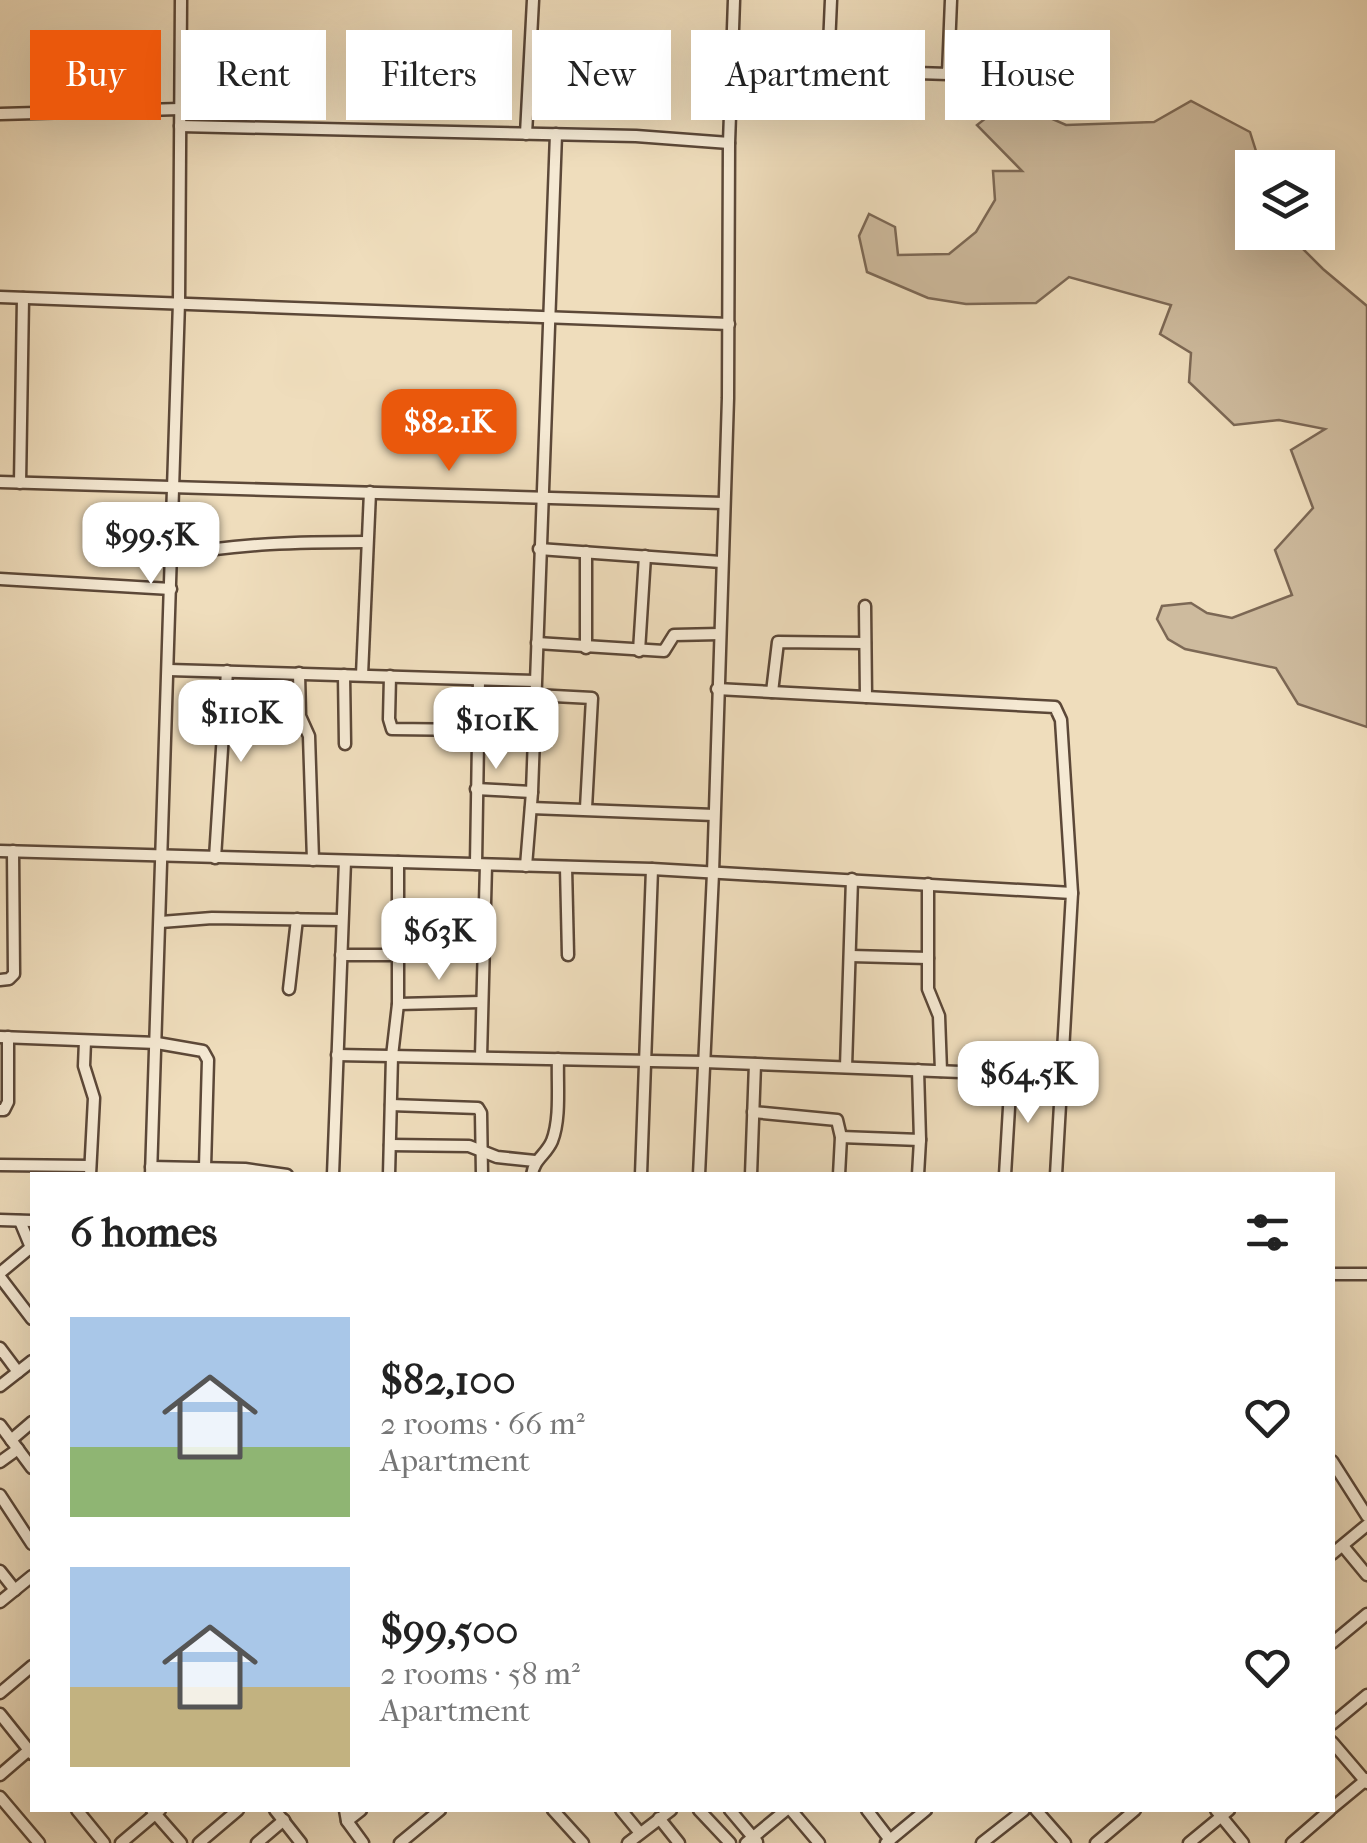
<!DOCTYPE html>
<html lang="en">
<head>
<meta charset="utf-8">
<style>
  :root { --surface:#fff; --page:#f6f6f6; --text:#222; --muted:#767676; --accent:#ea580c }
  body { margin:0; font-family:"IM FELL French Canon",serif; background:var(--page); color:var(--text); height:100vh; display:flex; flex-direction:column; font-size:38px; white-space:nowrap }
  * { box-sizing:border-box; margin:0 }
  p { font-size:32px; color:var(--muted) }
  .icon { flex:none; width:55px; height:55px; fill:none; stroke:currentColor; stroke-width:2; stroke-linecap:round; stroke-linejoin:round }
  .map { position:relative; flex:1; overflow:hidden }
  .details { position:absolute; left:30px; top:1172px; width:1305px; height:640px; display:flex; flex-direction:column; background:var(--surface); border-radius:0px; box-shadow:0 10px 40px #0002 }
  .details>* { flex:none }
  .top-card { position:absolute; left:30px; top:30px; width:1308px; height:90px; display:flex; gap:20px }
  .buttons { position:absolute; left:1235px; top:150px; display:grid; gap:20px }
  .buttons a { display:grid; place-items:center; width:100px; height:100px; border-radius:0px; background:var(--surface); box-shadow:0 10px 40px #0002; font-size:50px }
  .price { position:absolute; translate:-50% -85px; padding:0 22px; border-radius:20px; background:#fff; color:#222; font-size:32px; line-height:65px; filter:drop-shadow(0 2px 5px #0008) }
  .price::after { content:''; position:absolute; left:50%; top:60px; width:30px; height:22px; margin-left:-15px; background:inherit; clip-path:polygon(0 0,100% 0,50% 100%) }
  .price.active { background:var(--accent); color:#fff }
  ul { padding:0; list-style:none }
  li { display:flex; align-items:center; gap:30px; height:250px; padding:0 40px }
  li span { display:grid; place-items:center; flex:none; width:280px; height:200px; border-radius:0px; color:#555 }
  li>.icon { margin-inline-start:auto }
  span .icon { width:120px; height:120px; fill:#fffc; stroke-width:1 }
  li b { font-size:42px }
  h2 { display:flex; justify-content:space-between; align-items:center; height:120px; padding:0 40px; font-size:42px }
  .tag { padding:0 35px; border-radius:0px; background:var(--surface); box-shadow:0 10px 40px #0002; font-size:35px; line-height:90px }
  .tag.active { background:var(--accent); color:#fff }
  .map>svg:first-child { display:block }
  .green { fill:#cebb9e; stroke:#7c6855; stroke-width:2.5 }
  .lines { fill:none; stroke-linecap:round; stroke-linejoin:round }
  .minor-casing { stroke:#5c4838; stroke-width:15 }
  .minor { stroke:#f5e9d3; stroke-width:10 }
</style>
</head>
<body>
<div class="map">
<svg width="1367" height="1843" viewBox="0 0 1367 1843">
  <rect width="100%" height="100%" fill="#efddbc"/>
  <filter id="stains"><feTurbulence type="fractalNoise" baseFrequency=".002" numOctaves="4"/><feColorMatrix values="0 0 0 0 .2 0 0 0 0 .09 0 0 0 0 .02 0 0 0 .5 -.17"/></filter>
  <radialGradient id="worn" r=".72"><stop offset=".6" stop-color="#630" stop-opacity="0"/><stop offset="1" stop-color="#630" stop-opacity=".3"/></radialGradient>
  <polygon class="green" points="1009,100 1066,125 1154,122 1191,101 1250,132 1261,167 1252,168 1252,232 1287,233 1323,269 1367,306 1367,727 1298,704 1276,668 1185,649 1168,639 1157,619 1162,606 1191,603 1207,613 1232,618 1292,595 1275,550 1313,508 1291,450 1325,429 1279,420 1234,425 1189,382 1191,353 1160,334 1171,305 1069,277 1036,303 966,304 928,298 867,272 859,236 869,214 895,227 898,255 949,254 976,232 995,200 993,171 1022,171 977,125"/>
  <g class="lines">
    <g class="minor-casing">
      <g id="minor">
        <polyline points="732,67 948,74 951,0"/>
        <polyline points="828,69 831,0"/>
        <polyline points="0,114 180,109"/>
        <polyline points="180,126 636,136 729,143"/>
        <polyline points="526,134 533,0"/>
        <polyline points="0,297 729,324"/>
        <polyline points="0,482 723,503"/>
        <polyline points="20,483 23,298"/>
        <polyline points="539,549 721,562"/>
        <polyline points="586,552 586,648"/>
        <path d="M172,556c66,-13 129,-14 195,-14"/>
        <polyline points="0,579 171,589"/>
        <polyline points="865,606 866,697"/>
        <polyline points="537,643 664,651 674,635 720,634"/>
        <polyline points="639,651 645,556"/>
        <polyline points="169,670 535,681"/>
        <polyline points="299,673 300,716 309,736 313,860"/>
        <polyline points="344,675 345,744"/>
        <polyline points="362,675 370,492"/>
        <polyline points="390,676 389,719 392,729 476,730"/>
        <polyline points="717,689 1055,707 1061,720 1072,893"/>
        <polyline points="772,692 778,642 865,643"/>
        <polyline points="535,695 592,698 586,808"/>
        <polyline points="476,789 532,792"/>
        <polyline points="531,808 714,815"/>
        <polyline points="0,851 652,869 1072,893 1056,1175"/>
        <polyline points="215,858 227,671"/>
        <polyline points="476,864 479,680"/>
        <polyline points="526,866 532,792 556,134"/>
        <polyline points="566,867 568,955"/>
        <polyline points="928,884 928,989 939,1016 941,1071"/>
        <polyline points="397,919 486,921"/>
        <polyline points="161,922 212,918 342,920"/>
        <polyline points="341,955 396,955"/>
        <polyline points="851,956 928,958"/>
        <polyline points="0,980 9,979 14,974 13,851"/>
        <polyline points="289,989 297,919"/>
        <polyline points="398,1004 481,1002"/>
        <polyline points="0,1037 157,1043 203,1051 208,1060 205,1167"/>
        <polyline points="85,1041 84,1066 94,1098 90,1175"/>
        <polyline points="337,1055 704,1062 1062,1076"/>
        <polyline points="481,1057 486,865"/>
        <polyline points="846,1067 852,879"/>
        <polyline points="391,1105 478,1108 481,1113 482,1175"/>
        <polyline points="0,1110 4,1110 8,1102 8,1037"/>
        <polyline points="753,1112 837,1120 841,1137 839,1175"/>
        <polyline points="841,1137 920,1140 918,1070"/>
        <polyline points="390,1145 469,1146 497,1157 535,1161"/>
        <polyline points="0,1165 90,1166"/>
        <polyline points="151,1167 245,1169 287,1175"/>
        <polyline points="151,1175 179,302 181,0"/>
        <polyline points="333,1175 345,861"/>
        <polyline points="389,1175 392,1056 398,1004 398,862"/>
        <path d="M532,1175c2,-16 14,-20 20,-34 9,-23 5,-57 6,-82"/>
        <polyline points="641,1175 652,869"/>
        <polyline points="699,1175 713,873 728,398 729,143 734,0"/>
        <polyline points="751,1175 755,1064"/>
        <polyline points="918,1175 920,1140"/>
        <polyline points="1005,1175 1011,1074"/>
        <polyline points="0,1220 32,1221"/>
        <polyline points="20,1221 32,1250"/>
        <polyline points="0,1273 30,1248"/>
        <polyline points="1332,1274 1367,1274"/>
        <polyline points="0,1277 32,1319"/>
        <polyline points="0,1348 18,1372"/>
        <polyline points="0,1386 32,1361"/>
        <polyline points="0,1425 32,1468"/>
        <polyline points="11,1440 32,1422"/>
        <polyline points="1332,1461 1367,1516"/>
        <polyline points="0,1462 18,1449"/>
        <polyline points="0,1495 32,1544"/>
        <polyline points="1343,1546 1367,1575"/>
        <polyline points="1332,1554 1367,1525"/>
        <polyline points="0,1571 15,1590"/>
        <polyline points="0,1602 32,1576"/>
        <polyline points="1332,1643 1367,1614"/>
        <polyline points="0,1693 32,1666"/>
        <polyline points="0,1714 32,1754"/>
        <polyline points="1332,1724 1367,1695"/>
        <polyline points="1332,1742 1367,1783"/>
        <polyline points="0,1775 29,1750"/>
        <polyline points="0,1797 39,1843"/>
        <polyline points="1332,1808 1367,1779"/>
        <polyline points="77,1810 104,1843"/>
        <polyline points="152,1810 181,1843"/>
        <polyline points="275,1810 301,1843"/>
        <polyline points="345,1810 347,1821 363,1843"/>
        <polyline points="553,1810 583,1843"/>
        <polyline points="621,1810 640,1833"/>
        <polyline points="699,1810 730,1843"/>
        <polyline points="730,1810 757,1842"/>
        <polyline points="791,1810 819,1843"/>
        <polyline points="867,1810 890,1840"/>
        <polyline points="1036,1810 1065,1843"/>
        <polyline points="1216,1810 1243,1843"/>
        <polyline points="659,1818 679,1843"/>
        <polyline points="347,1821 361,1810"/>
        <polyline points="121,1843 160,1810"/>
        <polyline points="199,1843 238,1810"/>
        <polyline points="257,1843 284,1820"/>
        <polyline points="400,1843 440,1810"/>
        <polyline points="628,1843 671,1810"/>
        <polyline points="746,1843 786,1810"/>
        <polyline points="886,1843 926,1810"/>
        <polyline points="982,1843 1024,1810"/>
        <polyline points="1096,1843 1135,1810"/>
        <polyline points="1189,1843 1229,1810"/>
        <polyline points="1292,1843 1330,1810"/>
      </g>
    </g>
    <use href="#minor" class="minor"/>
  </g>
  <rect width="100%" height="100%" filter="url(#stains)"/>
  <rect width="100%" height="100%" fill="url(#worn)"/>
</svg>
<div class="buttons">
<a><svg class="icon" aria-label="layers" viewBox="0 0 24 24"><path d="M12 4l9 5-9 5-9-5zM3 14l9 5 9-5"/></svg></a>
</div>
<b class="price active" style="left:449px;top:474px">$82.1K</b>
<b class="price" style="left:151px;top:587px">$99.5K</b>
<b class="price" style="left:241px;top:765px">$110K</b>
<b class="price" style="left:496px;top:772px">$101K</b>
<b class="price" style="left:439px;top:983px">$63K</b>
<b class="price" style="left:1028px;top:1126px">$64.5K</b>
<div class="top-card">
<a class="tag active">Buy</a>
<a class="tag">Rent</a>
<a class="tag">Filters</a>
<a class="tag">New</a>
<a class="tag">Apartment</a>
<a class="tag">House</a>
</div>
<section class="details">
<h2>6 homes<svg class="icon" aria-label="filters" viewBox="0 0 24 24"><path d="M4 7h16M4 17h16"/><circle cx="9" cy="7" r="2"/><circle cx="15" cy="17" r="2"/></svg></h2>
<ul>
<li><span style="background:linear-gradient(#a9c7e8 65%,#8fb573 0)"><svg class="icon" aria-label="home" viewBox="0 0 24 24"><path d="M3 11l9-7 9 7M6 9v11h12V9"/></svg></span><div><b>$82,100</b><p>2 rooms · 66 m²</p><p>Apartment</p></div><svg class="icon" aria-label="heart" viewBox="0 0 24 24"><path d="M12 20l-8-8c-3-5 5-10 8-4 3-6 11-1 8 4z"/></svg></li>
<li><span style="background:linear-gradient(#a9c7e8 60%,#c2b280 0)"><svg class="icon" aria-label="home" viewBox="0 0 24 24"><path d="M3 11l9-7 9 7M6 9v11h12V9"/></svg></span><div><b>$99,500</b><p>2 rooms · 58 m²</p><p>Apartment</p></div><svg class="icon" aria-label="heart" viewBox="0 0 24 24"><path d="M12 20l-8-8c-3-5 5-10 8-4 3-6 11-1 8 4z"/></svg></li>
</ul>
</section>
</div>
</body>
</html>
